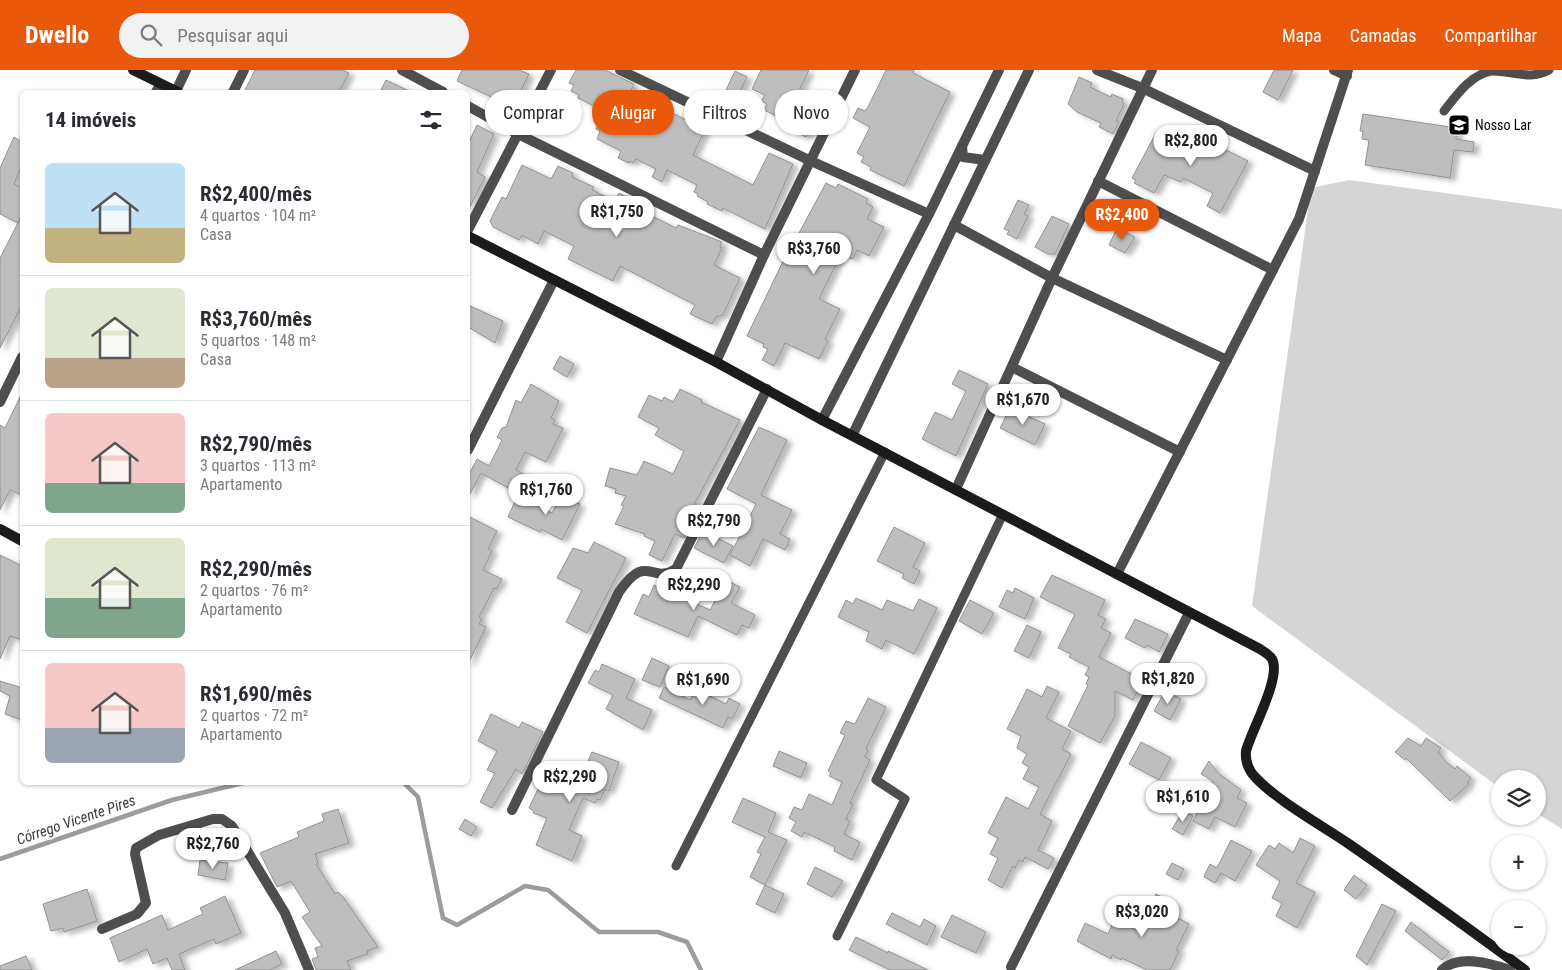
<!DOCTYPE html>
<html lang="pt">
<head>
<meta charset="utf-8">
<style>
  :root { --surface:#fff; --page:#f2f2f3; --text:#2b2b33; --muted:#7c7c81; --line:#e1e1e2; --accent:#ea580c }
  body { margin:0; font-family:"Roboto Condensed",sans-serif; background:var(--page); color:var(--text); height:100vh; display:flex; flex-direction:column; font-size:19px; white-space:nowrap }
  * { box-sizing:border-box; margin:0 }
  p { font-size:16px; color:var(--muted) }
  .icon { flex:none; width:28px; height:28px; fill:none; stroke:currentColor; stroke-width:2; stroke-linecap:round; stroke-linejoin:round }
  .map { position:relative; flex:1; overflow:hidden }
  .drawer { position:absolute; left:20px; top:20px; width:450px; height:695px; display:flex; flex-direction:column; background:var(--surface); border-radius:8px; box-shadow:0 1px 4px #0004 }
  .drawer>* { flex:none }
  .top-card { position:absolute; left:485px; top:20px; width:475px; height:45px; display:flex; gap:10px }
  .tools { position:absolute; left:1491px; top:700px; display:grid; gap:10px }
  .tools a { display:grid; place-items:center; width:55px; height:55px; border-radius:50%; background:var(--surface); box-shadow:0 1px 4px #0004; font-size:25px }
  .price { position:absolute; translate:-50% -42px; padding:0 11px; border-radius:18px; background:#fff; color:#222; font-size:16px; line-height:32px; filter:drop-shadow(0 1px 2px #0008) }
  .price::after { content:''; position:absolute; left:50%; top:30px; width:15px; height:11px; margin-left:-8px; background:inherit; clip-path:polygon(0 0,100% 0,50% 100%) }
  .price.on { background:var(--accent); color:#fff }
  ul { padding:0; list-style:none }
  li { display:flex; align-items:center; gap:15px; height:125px; padding:0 25px }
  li+li { border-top:1px solid var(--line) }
  li span { display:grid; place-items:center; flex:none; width:140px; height:100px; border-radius:8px; color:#555 }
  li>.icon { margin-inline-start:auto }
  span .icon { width:60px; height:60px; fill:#fffc; stroke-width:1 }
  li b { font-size:21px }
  h2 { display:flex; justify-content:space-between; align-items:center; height:60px; padding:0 25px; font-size:21px }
  .pill { padding:0 18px; border-radius:22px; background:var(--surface); box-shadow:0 1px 4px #0004; font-size:18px; line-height:45px }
  .pill.on { background:var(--accent); color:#fff }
  header { display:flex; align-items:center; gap:30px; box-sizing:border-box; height:70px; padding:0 25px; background:var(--accent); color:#fff }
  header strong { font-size:24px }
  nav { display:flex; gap:28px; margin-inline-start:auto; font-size:18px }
  .search { width:350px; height:45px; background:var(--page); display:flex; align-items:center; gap:12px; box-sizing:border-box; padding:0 18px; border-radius:28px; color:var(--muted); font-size:19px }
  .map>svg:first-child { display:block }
  .green { fill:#d5d5d5 }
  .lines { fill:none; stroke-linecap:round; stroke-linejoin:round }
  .stream { stroke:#9c9c9c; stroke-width:4.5 }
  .building { fill:#bebebe; stroke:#929292; filter:url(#shadow) }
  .lane { stroke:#4e4e4e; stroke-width:9 }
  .street { stroke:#4e4e4e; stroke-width:10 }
  .secondary { stroke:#1b1b1b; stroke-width:10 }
  .labels { text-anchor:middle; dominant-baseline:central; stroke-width:4.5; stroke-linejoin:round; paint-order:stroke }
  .poi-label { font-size:14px; fill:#000; stroke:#fff; text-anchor:start }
  .water-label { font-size:15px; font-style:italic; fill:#3d3d3d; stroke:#fff }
</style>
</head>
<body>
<header>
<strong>Dwello</strong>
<div class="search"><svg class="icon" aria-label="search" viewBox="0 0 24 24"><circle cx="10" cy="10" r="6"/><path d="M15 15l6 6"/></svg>Pesquisar aqui</div>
<nav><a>Mapa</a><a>Camadas</a><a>Compartilhar</a></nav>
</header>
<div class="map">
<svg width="1562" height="900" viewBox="0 0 1562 900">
  <defs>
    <filter id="shadow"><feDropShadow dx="5.5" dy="3" stdDeviation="2.5" flood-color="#0004"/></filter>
  </defs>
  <rect width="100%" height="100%" fill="#fff"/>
  <polygon class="green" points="1349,110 1562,139 1562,759 1538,744 1538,709 1500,709 1500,718 1252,536 1311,118"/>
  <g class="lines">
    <g class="stream">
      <polyline points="403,712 418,727 443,848 457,855 525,816 548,820 599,862 658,862 687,872 701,900"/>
      <polyline points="0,789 172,730 247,712"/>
    </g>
  </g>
  <g class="building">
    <polygon points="255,0 343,0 349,3 339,22 244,22"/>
    <polygon points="462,0 519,0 529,4 513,37 457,11"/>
    <polygon points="576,0 605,0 634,14 617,52 640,63 642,60 648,63 660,39 664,41 665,39 705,60 693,85 753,115 769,83 793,94 765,159 723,138 722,141 707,134 708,132 697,126 698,124 694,122 697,115 667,100 662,112 652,107 656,99 636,89 633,93 630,91 629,93 618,88 621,81 597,69 600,61 596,59 604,41 578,28 579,25 571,21 574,15 569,13"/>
    <polygon points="761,0 809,0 790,40 819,54 814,63 810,61 806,67 787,58 789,54 785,50 764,40 767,34 761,31 765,25 752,19"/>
    <polygon points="886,0 914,0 913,3 950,22 904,116 870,100 871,97 861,92 864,87 857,83 870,57 853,48 858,38 865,41 868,37"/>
    <polygon points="1274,0 1293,0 1278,30 1263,22"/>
    <polygon points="735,1 747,7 738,26 726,20"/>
    <polygon points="1079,7 1092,13 1090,17 1111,27 1112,24 1123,29 1122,32 1124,34 1116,51 1119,52 1113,64 1099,57 1101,53 1077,42 1068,34"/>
    <polygon points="386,10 411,22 380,22"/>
    <polygon points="1363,44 1457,58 1456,69 1474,72 1473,82 1454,80 1450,108 1365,95 1369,70 1362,69 1363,61 1360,61"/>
    <polygon points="477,55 494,64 477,102 485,107 468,141 468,74"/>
    <polygon points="1188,61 1248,91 1220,143 1207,136 1213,123 1183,108 1181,112 1164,105 1154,123 1134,113 1136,110 1132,108 1156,63 1181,76"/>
    <polygon points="14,67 22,72 22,95 14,114 22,118 22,143 18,153 0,144 0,98"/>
    <polygon points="522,95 551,109 558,96 573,103 572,107 594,117 592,120 615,131 619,123 634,131 635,129 649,136 646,143 676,158 678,155 722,172 720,177 722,178 714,195 740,208 723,245 716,247 712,254 690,244 695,235 620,196 613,211 568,189 574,176 544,161 538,174 522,165 519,170 493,157 490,151 502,127 506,129"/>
    <polygon points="826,113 836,118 838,114 868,129 866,133 873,137 867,149 884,157 869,186 857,180 853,189 841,184 819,229 840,239 825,269 828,271 819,289 785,273 774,296 762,290 768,279 763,277 764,274 747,266 787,183 799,189 809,168 799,163"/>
    <polygon points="1018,130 1029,135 1024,144 1028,146 1017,169 1007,164 1009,161 1004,159"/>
    <polygon points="22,145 22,235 0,278 0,188"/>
    <polygon points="1052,146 1069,154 1055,184 1048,184 1035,177"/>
    <polygon points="1117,158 1135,167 1125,183 1109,175"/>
    <polygon points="468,235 503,251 495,273 468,257"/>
    <polygon points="560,286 574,294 567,307 553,299"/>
    <polygon points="959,300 988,314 956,386 922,369 935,342 952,350 966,321 952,314"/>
    <polygon points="531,314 559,331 551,348 555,350 553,354 563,358 546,392 525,382 516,400 537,411 528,429 481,403 470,424 468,423 468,406 477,389 489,396 502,370 497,367 502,358 506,357 516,330 521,333"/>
    <polygon points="680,319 702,330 701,332 740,350 685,451 690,455 684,468 675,464 662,491 649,485 655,471 644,466 645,464 615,454 624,436 621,435 626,426 615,423 616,419 605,416 610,398 637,405 644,391 673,404 684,381 655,365 659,358 638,347 649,325 662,331 664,327 673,332"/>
    <polygon points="22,323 22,425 10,420 0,440 0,355 5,358"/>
    <polygon points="1010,338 1045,354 1035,375 1000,358"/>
    <polygon points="759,357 787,370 761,425 792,440 780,464 790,469 785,480 763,469 750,496 730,485 756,434 727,419"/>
    <polygon points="561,426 580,434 562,470 541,459 540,462 508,447 517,427 552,443"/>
    <polygon points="468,446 497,461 488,479 492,481 483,500 502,509 496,519 494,518 479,547 482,549 479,554 486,557 468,594"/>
    <polygon points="894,457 925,473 913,497 920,501 914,514 902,508 904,504 877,491"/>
    <polygon points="703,461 733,476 724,493 694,478"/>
    <polygon points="594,472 626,488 587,563 566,552 582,520 557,508 573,478 588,483"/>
    <polygon points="0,485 22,496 22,570 10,566 0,589"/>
    <polygon points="1052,505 1105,530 1098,545 1106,549 1101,558 1111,563 1099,587 1143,610 1133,630 1115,621 1115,646 1100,673 1068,656 1088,615 1086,614 1089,607 1085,605 1089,597 1069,587 1071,584 1058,578 1075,544 1040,527"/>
    <polygon points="726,510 740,517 731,533 755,545 749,558 742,555 737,565 698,546 688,567 634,544 643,524 649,527 654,515 710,540"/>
    <polygon points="1015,518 1034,528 1025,549 999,537 1007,520 1013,523"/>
    <polygon points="856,528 882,540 887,530 913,541 919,529 937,538 914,584 886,570 882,579 866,571 869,562 838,547 846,530 853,534"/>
    <polygon points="970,530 994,543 982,564 959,551"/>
    <polygon points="1135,549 1168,564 1159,582 1147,575 1145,578 1125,568"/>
    <polygon points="1027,555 1041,562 1029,588 1014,581"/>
    <polygon points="652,588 669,596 660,617 642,610"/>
    <polygon points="602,594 635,609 626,628 652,640 643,660 606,639 613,625 588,613 595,600 599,602"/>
    <polygon points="0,611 22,618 22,650 5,644 10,626 0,621"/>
    <polygon points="1047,616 1059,622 1046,648 1071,661 1062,679 1071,684 1040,744 1052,751 1038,780 1054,788 1048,799 1025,787 1023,792 1019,790 1015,798 1013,796 1002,818 988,810 998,788 990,784 998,768 988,763 1006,727 1028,739 1039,717 1023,709 1029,697 1022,693 1027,684 1017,678 1021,666 1007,659 1027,619 1042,627"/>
    <polygon points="664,617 690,630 696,619 726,634 729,628 740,634 732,649 728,647 723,658 659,628"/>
    <polygon points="1165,621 1181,629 1170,650 1154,641"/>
    <polygon points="868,628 886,637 866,679 868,680 865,687 870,690 850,733 853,734 846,749 850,751 844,764 860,772 852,790 834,781 835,777 804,762 802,767 791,761 796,752 789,748 794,737 802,740 809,724 832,735 842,712 829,706 831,703 828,701 845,665 840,663 846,651 855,654"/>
    <polygon points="491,644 519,658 522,652 543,662 522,704 516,699 492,738 480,732 495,703 487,700 497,681 478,671"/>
    <polygon points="1408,668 1421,676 1426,668 1441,678 1438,682 1445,691 1455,699 1457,696 1471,708 1467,712 1469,714 1450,731 1406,688 1405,690 1395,682"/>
    <polygon points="1141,672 1171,688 1159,710 1129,694"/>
    <polygon points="779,681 807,693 801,708 773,696"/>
    <polygon points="592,682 619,692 609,721 605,719 600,730 597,729 595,733 583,728 569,760 582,766 572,791 536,775 547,748 533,743 534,741 529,738 547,700 578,714"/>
    <polygon points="1209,691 1218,703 1241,720 1237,728 1247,733 1235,757 1215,747 1209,759 1193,751 1213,711 1201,704"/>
    <polygon points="743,728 776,743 768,762 787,770 765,815 750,807 761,784 757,782 765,767 732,752"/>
    <polygon points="338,739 349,773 315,784 318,793 316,794 335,824 338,822 343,827 378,877 367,881 368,884 347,891 351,900 316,900 312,889 318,887 315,878 322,876 302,847 310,842 291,811 277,817 260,783 299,767 297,762 324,751 322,744"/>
    <polygon points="1183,741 1193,746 1183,765 1172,759"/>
    <polygon points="465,749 477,757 471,766 459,759"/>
    <polygon points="1300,768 1315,776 1296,813 1315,822 1297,858 1276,846 1282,833 1272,828 1280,811 1256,795 1269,775 1275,779 1279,773 1293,783"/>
    <polygon points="1231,770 1252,781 1235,811 1221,803 1215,813 1204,807 1205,804 1210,794 1217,798"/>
    <polygon points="200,790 228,793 225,810 198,805"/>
    <polygon points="1172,793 1184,799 1178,810 1166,804"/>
    <polygon points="815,797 843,811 832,827 807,814"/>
    <polygon points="1354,805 1367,815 1356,829 1344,820"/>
    <polygon points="765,815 784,824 775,843 756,834"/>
    <polygon points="87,819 97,851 64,862 63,858 51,861 43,834"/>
    <polygon points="1156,824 1177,835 1174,846 1189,854 1176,880 1179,881 1170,900 1147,900 1122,888 1121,890 1112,885 1111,889 1077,871 1085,853 1108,864 1114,850 1138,861"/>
    <polygon points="225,826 241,863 216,874 214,869 179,884 185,900 172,900 167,888 153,894 147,879 119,892 110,868 162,845 168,860 203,844 200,838"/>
    <polygon points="1382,834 1396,841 1367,895 1356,886"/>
    <polygon points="892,843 920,857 924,849 936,856 927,875 886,854"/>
    <polygon points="952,845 986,862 976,883 941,867"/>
    <polygon points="1411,852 1449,882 1442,890 1405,861"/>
    <polygon points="856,867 888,883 888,881 928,900 890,900 849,880"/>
    <polygon points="276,881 282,894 270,900 235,900"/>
    <polygon points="26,886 32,900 0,900 0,896"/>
  </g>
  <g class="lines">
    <g class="lane">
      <path d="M1444,41c12,-15 26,-36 47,-40 18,-1 40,10 58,-1"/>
      <polyline points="676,796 885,382"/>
      <polyline points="837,866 905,729 876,710 1003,444"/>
    </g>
    <g class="street">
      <polyline points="402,0 443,22"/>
      <polyline points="620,0 811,91 929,144"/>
      <polyline points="1097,0 1142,18 1315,101"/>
      <polyline points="1334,0 1347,6"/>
      <polyline points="176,21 186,0"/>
      <polyline points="156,22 161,14"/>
      <polyline points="233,22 244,0"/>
      <polyline points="468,36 516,63 764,185"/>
      <polyline points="962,76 963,87 985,90"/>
      <polyline points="1098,111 1273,200"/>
      <polyline points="954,155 1052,208 1227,290"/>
      <polyline points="468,160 551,0"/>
      <polyline points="716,292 764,185 855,0"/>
      <polyline points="1012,297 1180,382"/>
      <polyline points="0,332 22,287"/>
      <polyline points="822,350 929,144 999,0"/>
      <polyline points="853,364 1029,0"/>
      <polyline points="468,380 554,210"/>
      <polyline points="956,419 1052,208 1152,0"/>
      <polyline points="1117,504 1299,149 1348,0"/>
      <path d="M512,740l107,-218c28,-41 32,-7 57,-23l91,-180"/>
      <polyline points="102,859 137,844 146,833 135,784 136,778 159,765 213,749 222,749 232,756 285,843 309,900"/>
      <polyline points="1011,897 1189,543"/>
      <path d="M1442,900c17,-16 48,-7 68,0"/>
    </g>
    <g class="secondary">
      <polyline points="133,0 178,22"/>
      <path d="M468,166l248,126 106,58 438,229c4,3 10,6 12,10 10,18 -21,72 -26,92 -1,11 2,19 10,27 22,23 65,47 93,66 59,41 118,83 176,126"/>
      <polyline points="0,459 22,471"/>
    </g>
  </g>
  <defs>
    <g id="school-square" transform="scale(1.125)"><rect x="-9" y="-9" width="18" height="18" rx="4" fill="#000" stroke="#fff"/><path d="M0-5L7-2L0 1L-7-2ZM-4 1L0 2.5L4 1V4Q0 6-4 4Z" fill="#fff"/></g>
  </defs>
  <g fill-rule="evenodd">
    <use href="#school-square" x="1459" y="55"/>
  </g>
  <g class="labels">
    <g class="poi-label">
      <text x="1475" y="55">Nosso Lar</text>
    </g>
    <g class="water-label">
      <text transform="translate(76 750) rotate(-19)">Córrego Vicente Pires</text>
    </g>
  </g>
</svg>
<div class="tools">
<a><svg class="icon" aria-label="layers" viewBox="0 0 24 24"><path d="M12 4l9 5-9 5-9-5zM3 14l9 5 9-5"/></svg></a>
<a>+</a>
<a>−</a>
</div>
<b class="price" style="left:1191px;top:97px">R$2,800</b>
<b class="price" style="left:617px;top:168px">R$1,750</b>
<b class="price on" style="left:1122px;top:171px">R$2,400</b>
<b class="price" style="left:814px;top:205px">R$3,760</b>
<b class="price" style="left:1023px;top:356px">R$1,670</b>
<b class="price" style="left:546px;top:446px">R$1,760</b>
<b class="price" style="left:714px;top:477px">R$2,790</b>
<b class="price" style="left:694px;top:541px">R$2,290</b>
<b class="price" style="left:1168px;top:635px">R$1,820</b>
<b class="price" style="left:703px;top:636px">R$1,690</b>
<b class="price" style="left:570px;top:733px">R$2,290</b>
<b class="price" style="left:1183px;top:753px">R$1,610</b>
<b class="price" style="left:213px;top:800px">R$2,760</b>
<b class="price" style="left:1142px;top:868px">R$3,020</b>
<div class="top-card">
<a class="pill">Comprar</a>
<a class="pill on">Alugar</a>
<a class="pill">Filtros</a>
<a class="pill">Novo</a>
</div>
<section class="drawer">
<h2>14 imóveis<svg class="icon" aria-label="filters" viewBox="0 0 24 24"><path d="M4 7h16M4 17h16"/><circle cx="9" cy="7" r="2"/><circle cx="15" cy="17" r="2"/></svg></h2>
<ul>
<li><span style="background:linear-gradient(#bfe0f5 65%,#c2b280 0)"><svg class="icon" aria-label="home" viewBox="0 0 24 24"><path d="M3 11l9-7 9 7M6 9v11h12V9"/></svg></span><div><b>R$2,400/mês</b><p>4 quartos · 104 m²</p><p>Casa</p></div></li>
<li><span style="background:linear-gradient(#dfe7d0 70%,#b9a48a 0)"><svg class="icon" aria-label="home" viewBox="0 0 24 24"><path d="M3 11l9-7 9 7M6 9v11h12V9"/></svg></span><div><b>R$3,760/mês</b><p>5 quartos · 148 m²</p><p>Casa</p></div></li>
<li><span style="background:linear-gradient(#f6c9c9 70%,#7fa58c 0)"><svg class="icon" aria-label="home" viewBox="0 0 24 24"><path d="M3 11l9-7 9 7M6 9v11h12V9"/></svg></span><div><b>R$2,790/mês</b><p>3 quartos · 113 m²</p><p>Apartamento</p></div></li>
<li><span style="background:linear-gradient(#dfe7d0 60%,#7fa58c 0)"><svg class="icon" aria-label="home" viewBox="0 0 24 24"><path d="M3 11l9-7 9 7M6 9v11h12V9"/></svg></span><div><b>R$2,290/mês</b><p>2 quartos · 76 m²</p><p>Apartamento</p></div></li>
<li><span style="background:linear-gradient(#f6c9c9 65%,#9aa5b1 0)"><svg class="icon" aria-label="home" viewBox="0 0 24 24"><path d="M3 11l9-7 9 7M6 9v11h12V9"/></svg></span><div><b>R$1,690/mês</b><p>2 quartos · 72 m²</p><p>Apartamento</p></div></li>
</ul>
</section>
</div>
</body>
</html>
